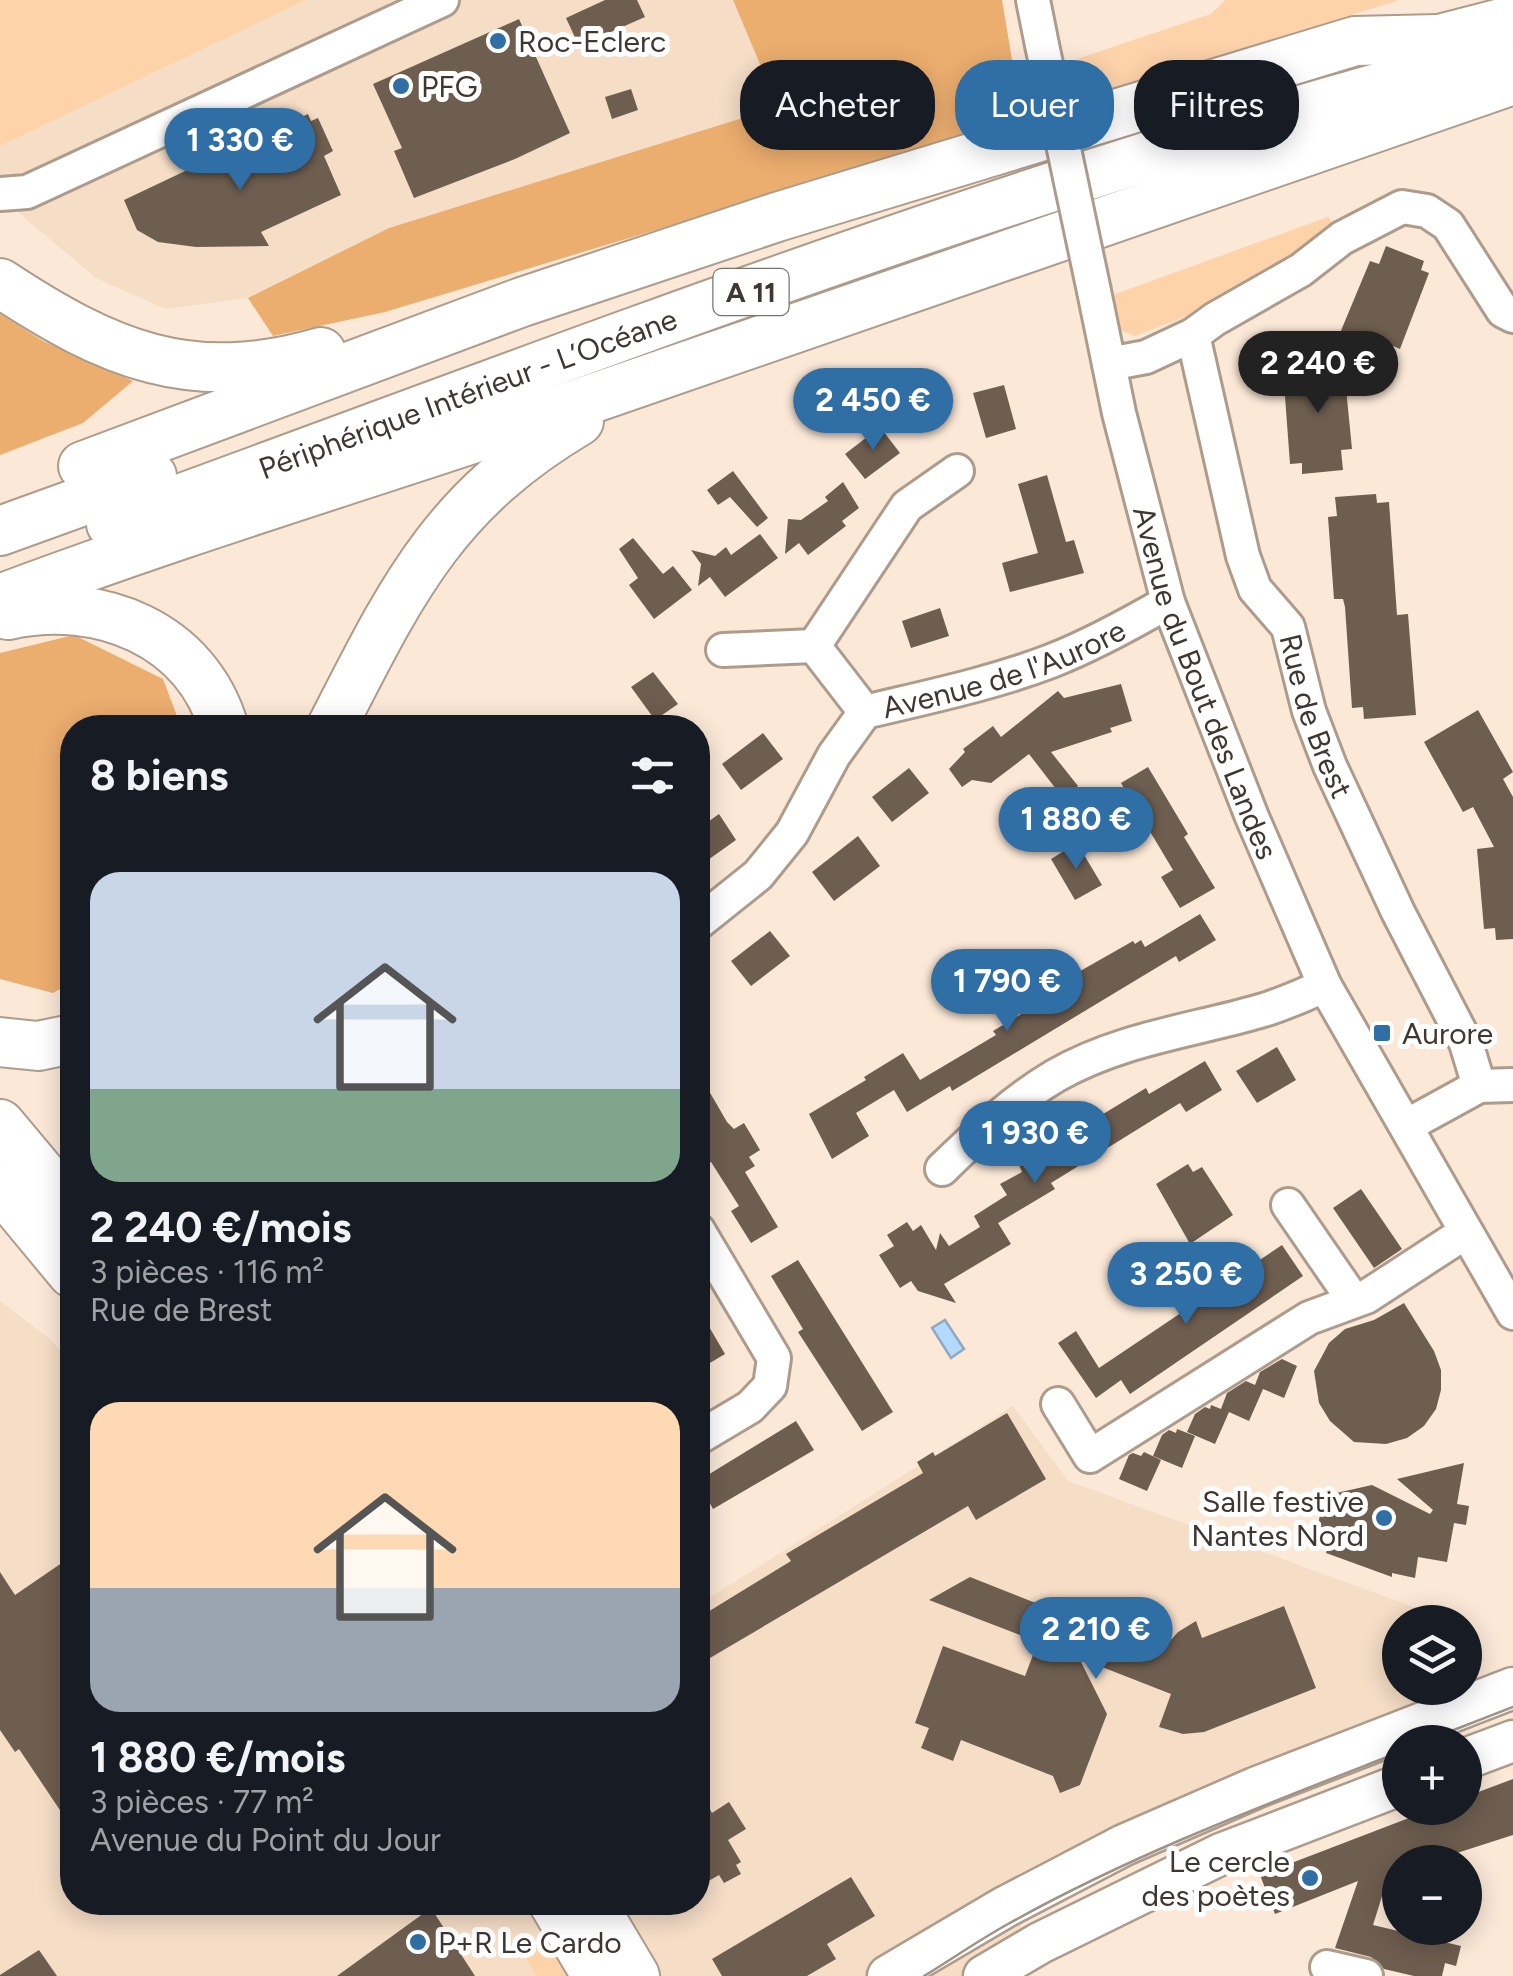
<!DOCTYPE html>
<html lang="fr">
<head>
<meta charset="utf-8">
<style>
  :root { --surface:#171b24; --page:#242831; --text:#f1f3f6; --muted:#9ea1a6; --accent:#2f6fa5 }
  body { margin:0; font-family:Figtree,sans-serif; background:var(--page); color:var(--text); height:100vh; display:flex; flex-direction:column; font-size:38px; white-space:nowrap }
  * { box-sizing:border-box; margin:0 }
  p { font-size:32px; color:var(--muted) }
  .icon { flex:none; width:55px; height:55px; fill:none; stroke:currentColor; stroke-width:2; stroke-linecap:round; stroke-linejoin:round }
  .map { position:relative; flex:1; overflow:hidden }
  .drawer { position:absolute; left:60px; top:715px; width:650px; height:1200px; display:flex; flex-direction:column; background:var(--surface); border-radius:40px; box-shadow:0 5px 25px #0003 }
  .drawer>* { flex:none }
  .hud { position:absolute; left:740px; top:60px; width:622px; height:90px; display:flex; gap:20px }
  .buttons { position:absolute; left:1382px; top:1605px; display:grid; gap:20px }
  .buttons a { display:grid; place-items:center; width:100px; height:100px; border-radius:50%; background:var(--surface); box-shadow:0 5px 25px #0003; font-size:50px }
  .price { position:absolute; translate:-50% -85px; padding:0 22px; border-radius:35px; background:var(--accent); color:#fff; font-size:32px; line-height:65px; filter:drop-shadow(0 2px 5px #0008) }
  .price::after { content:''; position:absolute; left:50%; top:60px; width:30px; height:22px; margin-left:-15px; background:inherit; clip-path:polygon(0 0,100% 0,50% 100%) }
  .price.selected { background:#222; color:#fff }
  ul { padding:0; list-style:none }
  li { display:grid; align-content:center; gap:20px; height:530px; padding:0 30px }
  li span { display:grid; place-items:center; height:310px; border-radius:30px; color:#555 }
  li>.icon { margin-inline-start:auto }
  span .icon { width:180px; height:180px; fill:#fffc; stroke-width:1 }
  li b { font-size:42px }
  h2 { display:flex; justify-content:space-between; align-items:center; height:120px; padding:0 30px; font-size:42px }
  .chip { padding:0 35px; border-radius:40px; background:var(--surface); box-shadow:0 5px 25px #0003; font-size:35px; line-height:90px }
  .chip.selected { background:var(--accent); color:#fff }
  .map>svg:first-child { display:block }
  .built { fill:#f5ddc6 }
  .green { fill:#fed3aa }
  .forest { fill:#ecae6f }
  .water { fill:#b3d9fd; stroke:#90a8c0; stroke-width:2.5 }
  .building { fill:#6e5e50 }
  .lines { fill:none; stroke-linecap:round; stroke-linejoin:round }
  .minor-casing { stroke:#ad9c8c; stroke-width:38 }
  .major-casing { stroke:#ad9c8c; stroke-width:45 }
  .highway-casing { stroke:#ad9c8c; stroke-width:52 }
  .minor { stroke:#fff; stroke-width:32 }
  .major { stroke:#fff; stroke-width:40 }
  .highway { stroke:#fff; stroke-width:48 }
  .tram { stroke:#9f9286; stroke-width:2.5 }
  .minor-bridge-casing { stroke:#ad9c8c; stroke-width:38; stroke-linecap:butt }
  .minor-bridge { stroke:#fff; stroke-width:32 }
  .poi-dot { fill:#2f6fa5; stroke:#fff; stroke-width:4 }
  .labels { text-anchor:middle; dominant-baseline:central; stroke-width:10; stroke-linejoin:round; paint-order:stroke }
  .shield { fill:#fff; stroke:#79736f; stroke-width:2.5 }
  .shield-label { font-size:28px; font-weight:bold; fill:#3f3731 }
  .poi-label { font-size:30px; fill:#3f3731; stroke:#fff; text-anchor:start }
  .street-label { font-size:30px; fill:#3f3731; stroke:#fff }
</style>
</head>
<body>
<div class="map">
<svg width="1513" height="1976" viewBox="0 0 1513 1976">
  <rect width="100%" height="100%" fill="#fbe8d7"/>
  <g class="built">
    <polygon points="306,0 733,0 778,107 389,228 248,298 165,309 96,278 0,197 0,146"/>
    <polygon points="0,1301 51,1340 72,1364 72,1902 698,1902 698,1605 1013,1406 1068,1481 1433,1614 1432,1622 1400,1622 1400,1688 1425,1688 1423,1701 1209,1784 1021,1872 1021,1976 0,1976"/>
  </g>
  <g class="green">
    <polygon points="0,0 306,0 0,146"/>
    <polygon points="1225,0 1399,0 1086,99 1077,59 1211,14"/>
    <polygon points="1328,217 1333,224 1301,254 1216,305 1135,336 1112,327 1107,297"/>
    <polygon points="553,1929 583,1976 536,1976 522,1953"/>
  </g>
  <g class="forest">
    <polygon points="733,0 1002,0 1022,119 385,312 273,336 248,298 389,228 778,107"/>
    <polygon points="0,314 43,341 133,381 83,423 0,455"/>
    <polygon points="74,635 163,679 181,727 72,728 72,982 53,993 0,979 0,653"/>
  </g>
  <polygon class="water" points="945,1320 964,1349 951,1358 932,1328"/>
  <g class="building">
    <polygon points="605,0 637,0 645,17 579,46 566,18"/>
    <polygon points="519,19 570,133 515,159 414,198 394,151 402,148 373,84"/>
    <polygon points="631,89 638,110 612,119 605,97"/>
    <polygon points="308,114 311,121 318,118 333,151 324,156 341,195 261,232 269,246 196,247 158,242 137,230 124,200 221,154 231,173 267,154 259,137"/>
    <polygon points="1386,246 1424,261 1421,270 1429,273 1400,349 1391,345 1384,363 1335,345 1370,261 1379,264"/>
    <polygon points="1343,358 1352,449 1341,450 1343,470 1302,474 1302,463 1290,464 1284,383 1295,383 1293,363"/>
    <polygon points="1004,385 1016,429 986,438 973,393"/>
    <polygon points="880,427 900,453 865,479 845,454"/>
    <polygon points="733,471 768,518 757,527 730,497 718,505 707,490"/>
    <polygon points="1047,475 1066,542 1074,540 1084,573 1010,592 1002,563 1038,553 1018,484"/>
    <polygon points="843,482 859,508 842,521 846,526 808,555 799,543 785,554 788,519 801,520 828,501 825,497"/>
    <polygon points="1376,494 1377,503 1389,502 1397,615 1408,614 1416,715 1364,719 1363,707 1352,708 1345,607 1343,599 1334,599 1328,517 1337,516 1335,497"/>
    <polygon points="760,534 778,558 725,597 710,577 698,586 701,564 691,550 715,556 726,547 731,555"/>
    <polygon points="633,538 663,574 673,566 692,590 654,619 629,585 638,578 619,549"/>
    <polygon points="940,608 949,636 911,648 902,621"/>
    <polygon points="653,672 678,704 655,720 631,687"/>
    <polygon points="1121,684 1132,721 1110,728 1112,732 1051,752 1078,786 1063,798 1029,754 991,783 972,780 962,787 949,769 965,752 963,749 993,726 1001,737 1058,691 1064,698"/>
    <polygon points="1478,710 1513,772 1503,779 1513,797 1513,939 1496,940 1495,928 1484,929 1477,849 1494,847 1473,807 1463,812 1424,742"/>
    <polygon points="763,733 783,759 741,790 722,764"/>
    <polygon points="1148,767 1188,834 1184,837 1215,888 1180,908 1161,877 1173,870 1121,783"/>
    <polygon points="909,768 929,793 892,822 872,797"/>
    <polygon points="719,814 736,840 698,867 698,829"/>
    <polygon points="858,836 880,866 834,901 812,872"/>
    <polygon points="1077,843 1102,885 1075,900 1051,859"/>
    <polygon points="1200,914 1216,940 1179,962 1176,956 952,1091 950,1086 907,1112 894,1090 856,1113 869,1136 832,1159 809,1114 866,1080 864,1077 903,1053 920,1080 996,1035 993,1031 1048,998 1037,981 1054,971 1061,982 1133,941 1135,944 1141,940 1145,947"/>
    <polygon points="770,931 790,956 751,986 731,961"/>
    <polygon points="1277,1047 1296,1080 1257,1103 1236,1071"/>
    <polygon points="1205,1061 1222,1090 1186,1112 1180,1103 1051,1183 1055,1189 998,1223 1011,1244 944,1284 956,1303 918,1291 911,1281 900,1288 879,1255 894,1246 887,1235 907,1222 913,1231 921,1225 936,1250 940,1233 949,1246 980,1227 974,1216 1007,1195 1000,1184 1022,1172 1019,1165 1146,1088 1149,1094"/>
    <polygon points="698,1072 727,1122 734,1129 744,1123 760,1150 749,1157 755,1166 745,1172 778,1227 751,1243 731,1211 739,1206 711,1162 706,1164 698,1149"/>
    <polygon points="1188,1164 1193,1172 1202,1167 1233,1215 1190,1244 1156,1184"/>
    <polygon points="1361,1189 1402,1249 1374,1268 1333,1208"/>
    <polygon points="1282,1245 1303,1276 1130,1394 1121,1380 1096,1398 1058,1343 1076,1331 1099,1368"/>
    <polygon points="798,1260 893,1412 862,1431 798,1332 803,1329 771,1276"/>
    <polygon points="1404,1303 1434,1351 1441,1370 1441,1390 1436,1409 1424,1426 1407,1438 1386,1444 1354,1442 1330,1421 1319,1403 1314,1371 1329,1343 1345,1329 1374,1320"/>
    <polygon points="698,1308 725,1354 698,1370"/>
    <polygon points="1282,1359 1297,1366 1284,1398 1263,1389 1249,1421 1229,1412 1215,1444 1187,1432 1195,1414 1205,1407 1210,1409 1211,1405 1221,1409 1227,1393 1246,1381 1255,1385 1260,1372"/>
    <polygon points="1007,1413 1046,1479 976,1520 968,1506 698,1665 698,1618 791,1561 786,1554 923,1473 917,1462 933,1452 935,1456"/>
    <polygon points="796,1421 814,1450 713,1509 698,1481"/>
    <polygon points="1177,1429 1195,1436 1182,1468 1153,1456 1162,1435 1169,1430 1176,1433"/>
    <polygon points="1144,1452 1161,1460 1147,1491 1119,1479 1129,1455 1133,1453 1141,1456"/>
    <polygon points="1464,1463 1457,1504 1469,1506 1466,1525 1454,1523 1447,1562 1418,1557 1415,1578 1392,1573 1392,1577 1326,1553 1329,1541 1316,1538 1323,1496 1372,1485 1430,1514 1433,1510 1397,1479"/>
    <polygon points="72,1556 72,1828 19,1749 15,1752 0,1730 0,1572 15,1595"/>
    <polygon points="970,1577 1160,1652 1178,1632 1196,1621 1202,1638 1284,1606 1316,1688 1204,1732 1183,1734 1159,1727 1171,1694 1079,1658 1107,1714 1080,1785 1060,1793 1053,1776 961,1740 953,1761 921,1748 929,1728 915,1723 943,1646 1025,1676 1038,1642 929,1600"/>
    <polygon points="1513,1779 1513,1835 1429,1862 1400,1862 1400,1873 1388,1877 1373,1925 1461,1946 1456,1966 1445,1963 1442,1976 1414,1976 1384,1969 1371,1957 1335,1948 1358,1881 1275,1914 1260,1875 1435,1808 1465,1808 1465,1797"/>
    <polygon points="698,1788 712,1813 729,1802 746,1829 728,1840 741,1862 736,1865 741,1874 724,1883 719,1875 698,1887"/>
    <polygon points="851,1877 875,1916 827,1944 836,1959 807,1976 722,1976 712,1959"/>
    <polygon points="431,1908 475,1976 337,1976"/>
    <polygon points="39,1950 57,1976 0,1976 0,1975"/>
  </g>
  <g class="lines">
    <g class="minor-casing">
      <g id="minor">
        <polyline points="1033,0 1042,45"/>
        <polyline points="0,194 27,192 442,0"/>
        <path id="s1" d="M1094,291l25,122 49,189 84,215 73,169 188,327"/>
        <path id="s2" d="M1193,335l50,221 12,33 33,38 21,84 21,55 68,146 68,131 13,43"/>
        <polyline points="1109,364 1146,357 1193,335 1215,319 1301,270 1342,238 1402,207 1427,211 1448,225 1503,311 1513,316"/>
        <polyline points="723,650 814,646"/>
        <polyline points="865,712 814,646 907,506 957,471"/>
        <path id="s3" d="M698,923l60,-48 34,-42 42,-78 31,-43c62,-15 126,-28 186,-51 41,-16 79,-37 117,-59"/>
        <polyline points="1406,1126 1479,1086 1513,1085"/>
        <path d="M942,1169c35,-34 71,-68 113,-93 64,-37 136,-45 205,-65 22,-6 44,-17 65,-25"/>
        <polyline points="1288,1205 1354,1301"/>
        <polyline points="698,1230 774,1358 770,1386 750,1407 698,1438"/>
        <polyline points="1058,1404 1090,1456 1309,1318 1366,1297 1466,1232"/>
        <polyline points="1327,1967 1366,1976"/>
      </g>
    </g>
    <g class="major-casing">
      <g id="major">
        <polyline points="1465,1759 1513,1741"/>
        <polyline points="888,1976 1005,1907 1124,1845 1255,1788 1513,1688"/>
        <polyline points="984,1976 1040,1943 1221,1854 1400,1785"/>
      </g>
    </g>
    <g class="highway-casing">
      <g id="highway">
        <polyline points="1432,41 1513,20"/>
        <path d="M0,283c108,71 190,107 321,69"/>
        <polyline points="83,466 522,302 777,217 1355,41 1438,39"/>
        <path id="s4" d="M111,524c456,-166 911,-345 1381,-467"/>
        <polyline points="0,531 152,476"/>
        <path d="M0,599c183,-69 370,-125 556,-188 319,-108 638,-219 957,-331"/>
        <path d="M8,615c91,-20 188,18 216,113"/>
        <path d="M331,728c70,-136 110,-225 248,-307"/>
        <polyline points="0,1042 38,1046 72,1039"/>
        <polyline points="0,1124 72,1210"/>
        <polyline points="0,1186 72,1273"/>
        <polyline points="553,1902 592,1968"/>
        <polyline points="591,1902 635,1976"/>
      </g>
    </g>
    <use href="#minor" class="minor"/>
    <use href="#major" class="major"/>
    <use href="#highway" class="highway"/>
    <g class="tram">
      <polyline points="1423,1742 1513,1707"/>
      <path d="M924,1976c28,-17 55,-36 84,-52 125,-70 259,-120 392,-172"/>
    </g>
    <g class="minor-bridge-casing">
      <polyline id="minor-bridge" points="1042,45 1094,291"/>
    </g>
    <use href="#minor-bridge" class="minor-bridge"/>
  </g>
  <g class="poi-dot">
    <circle cx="498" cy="41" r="10"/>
    <circle cx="401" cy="86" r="10"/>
    <rect x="1372" y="1023" width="20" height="20" rx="5"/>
    <circle cx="1384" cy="1518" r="10"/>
    <circle cx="1310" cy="1878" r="10"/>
    <circle cx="418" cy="1942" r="10"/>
  </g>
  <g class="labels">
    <rect class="shield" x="713.5" y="269" width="75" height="46" rx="8"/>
    <g class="shield-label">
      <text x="751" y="292">A 11</text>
    </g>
    <g class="poi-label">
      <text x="518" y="41">Roc-Eclerc</text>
      <text x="421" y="86">PFG</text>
      <text x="1402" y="1033">Aurore</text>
      <text x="1364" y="1501" text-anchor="end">Salle festive<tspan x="1364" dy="34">Nantes Nord</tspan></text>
      <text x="1290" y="1861" text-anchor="end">Le cercle<tspan x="1290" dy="34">des poètes</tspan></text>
      <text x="438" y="1942">P+R Le Cardo</text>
    </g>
    <g class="street-label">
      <text stroke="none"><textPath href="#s4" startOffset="380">Périphérique Intérieur - L’Océane</textPath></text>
      <text stroke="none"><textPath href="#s3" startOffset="418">Avenue de l'Aurore</textPath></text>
      <text stroke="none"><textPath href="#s1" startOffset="408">Avenue du Bout des Landes</textPath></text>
      <text stroke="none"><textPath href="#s2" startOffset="405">Rue de Brest</textPath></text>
    </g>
  </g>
</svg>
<div class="buttons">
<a><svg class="icon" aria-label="layers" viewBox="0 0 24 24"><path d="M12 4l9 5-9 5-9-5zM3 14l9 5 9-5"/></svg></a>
<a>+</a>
<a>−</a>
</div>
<b class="price" style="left:240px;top:193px">1 330 €</b>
<b class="price selected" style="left:1318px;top:416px">2 240 €</b>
<b class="price" style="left:873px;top:453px">2 450 €</b>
<b class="price" style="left:1076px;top:872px">1 880 €</b>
<b class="price" style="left:1007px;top:1034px">1 790 €</b>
<b class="price" style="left:1035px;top:1186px">1 930 €</b>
<b class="price" style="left:1186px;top:1327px">3 250 €</b>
<b class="price" style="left:1096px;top:1682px">2 210 €</b>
<div class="hud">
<a class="chip">Acheter</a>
<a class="chip selected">Louer</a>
<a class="chip">Filtres</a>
</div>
<section class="drawer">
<h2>8 biens<svg class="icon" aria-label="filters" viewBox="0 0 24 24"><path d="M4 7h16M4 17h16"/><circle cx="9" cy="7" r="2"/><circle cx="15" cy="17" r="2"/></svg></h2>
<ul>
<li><span style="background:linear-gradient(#c9d6e8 70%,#7fa58c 0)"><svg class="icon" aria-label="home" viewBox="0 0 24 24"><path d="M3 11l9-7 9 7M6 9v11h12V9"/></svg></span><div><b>2 240 €/mois</b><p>3 pièces · 116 m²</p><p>Rue de Brest</p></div></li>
<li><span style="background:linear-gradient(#ffd9b3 60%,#9aa5b1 0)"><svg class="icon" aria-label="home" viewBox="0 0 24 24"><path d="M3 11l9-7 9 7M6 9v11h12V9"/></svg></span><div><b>1 880 €/mois</b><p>3 pièces · 77 m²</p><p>Avenue du Point du Jour</p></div></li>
</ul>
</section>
</div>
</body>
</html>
